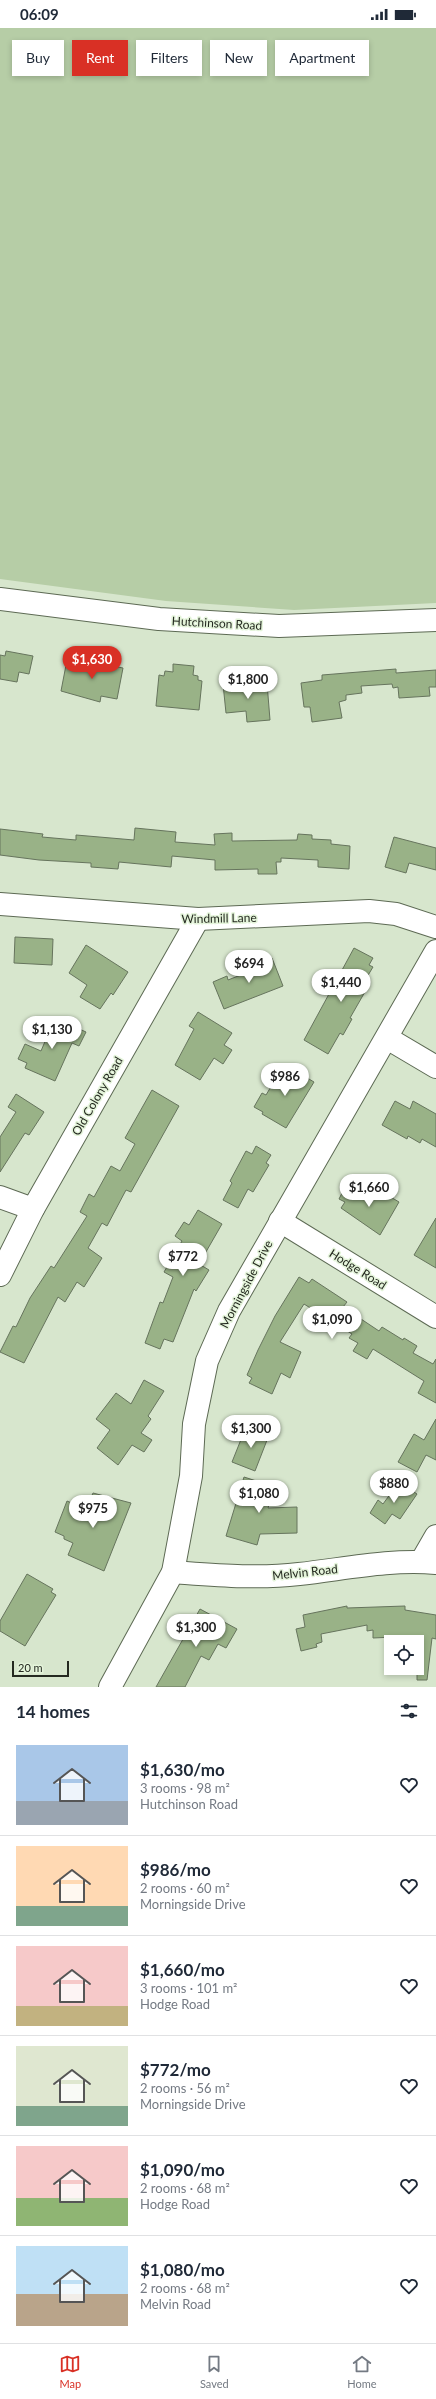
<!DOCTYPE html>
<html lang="en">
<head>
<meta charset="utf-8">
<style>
  :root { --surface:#fff; --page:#f6f6f7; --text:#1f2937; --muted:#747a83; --line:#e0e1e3; --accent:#d93025 }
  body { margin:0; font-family:Lato,sans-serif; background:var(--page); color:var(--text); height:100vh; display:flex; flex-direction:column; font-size:15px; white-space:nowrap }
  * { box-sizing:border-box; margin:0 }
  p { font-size:13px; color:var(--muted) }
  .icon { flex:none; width:22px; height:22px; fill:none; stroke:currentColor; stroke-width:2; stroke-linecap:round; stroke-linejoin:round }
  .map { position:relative; height:1659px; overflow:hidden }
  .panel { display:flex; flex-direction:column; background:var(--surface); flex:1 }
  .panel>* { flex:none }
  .guide { position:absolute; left:12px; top:12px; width:412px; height:36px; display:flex; gap:8px }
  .controls { position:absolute; left:384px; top:1607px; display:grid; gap:8px }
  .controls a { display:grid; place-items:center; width:40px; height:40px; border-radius:0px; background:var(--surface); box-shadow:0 2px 6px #0003; font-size:20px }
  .scale { position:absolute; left:12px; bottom:10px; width:57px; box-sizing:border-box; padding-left:4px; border:2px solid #242920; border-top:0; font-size:11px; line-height:14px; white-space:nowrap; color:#242920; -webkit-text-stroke:3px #e4f4da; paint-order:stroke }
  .price { position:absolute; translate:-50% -34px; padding:0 9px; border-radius:14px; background:#fff; color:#222; font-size:13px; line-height:26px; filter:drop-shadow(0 1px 2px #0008) }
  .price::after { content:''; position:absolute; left:50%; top:24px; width:12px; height:9px; margin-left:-6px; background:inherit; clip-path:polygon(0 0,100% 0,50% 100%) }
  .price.active { background:var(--accent); color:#fff }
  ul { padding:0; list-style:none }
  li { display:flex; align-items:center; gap:12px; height:100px; padding:0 16px }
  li+li { border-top:1px solid var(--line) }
  li span { display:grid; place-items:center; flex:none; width:112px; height:80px; border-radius:0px; color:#555 }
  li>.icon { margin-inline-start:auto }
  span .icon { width:48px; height:48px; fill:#fffc; stroke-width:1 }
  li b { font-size:17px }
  h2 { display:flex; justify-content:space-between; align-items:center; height:48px; padding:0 16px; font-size:17px }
  .tag { padding:0 14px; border-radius:0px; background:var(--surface); box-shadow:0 2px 6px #0003; font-size:14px; line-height:36px }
  .tag.active { background:var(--accent); color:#fff }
  .status { display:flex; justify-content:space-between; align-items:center; height:28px; padding:0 20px; background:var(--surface); direction:ltr }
  .status svg { height:11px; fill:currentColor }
  .tab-bar { display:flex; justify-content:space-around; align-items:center; height:56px; border-top:1px solid var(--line); background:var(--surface); font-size:11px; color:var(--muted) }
  .tab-bar a { display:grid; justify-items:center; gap:2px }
  .tab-bar .active { color:var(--accent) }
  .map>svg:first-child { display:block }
  .grass { fill:#b6cda6 }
  .building { fill:#99b287; stroke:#66745d }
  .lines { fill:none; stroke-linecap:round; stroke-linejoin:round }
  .street-casing { stroke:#5d6a54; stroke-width:24 }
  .secondary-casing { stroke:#5d6a54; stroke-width:24 }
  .street { stroke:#fff; stroke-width:22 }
  .secondary { stroke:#fff; stroke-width:22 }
  .labels { text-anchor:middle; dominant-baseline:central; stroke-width:3; stroke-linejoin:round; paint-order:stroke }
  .street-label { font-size:12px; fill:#242920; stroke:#e4f4da }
</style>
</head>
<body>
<div class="status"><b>06:09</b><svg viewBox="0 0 49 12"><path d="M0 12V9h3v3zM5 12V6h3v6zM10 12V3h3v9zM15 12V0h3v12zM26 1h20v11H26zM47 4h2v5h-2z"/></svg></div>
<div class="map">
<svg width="436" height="1659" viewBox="0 0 436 1659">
  <rect width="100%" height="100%" fill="#d7e6cd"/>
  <polygon class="grass" points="0,0 436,0 436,575 294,582 166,573 0,551"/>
  <g class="building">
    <polygon points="6,623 33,628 29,646 19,644 17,654 0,651 0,627 5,628"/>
    <polygon points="67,632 81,635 82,632 123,640 117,671 101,668 100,674 61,663"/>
    <polygon points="173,636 194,638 193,647 198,648 198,652 202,653 199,682 156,678 159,647 164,648 165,643 173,644"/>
    <polygon points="396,641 396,645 436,642 436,659 429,659 430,668 399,670 398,659 393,660 392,656 361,658 362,665 346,667 346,672 339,674 342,690 312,694 310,679 304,679 301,655 322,652 322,647"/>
    <polygon points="252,653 252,656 267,655 270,692 247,694 246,683 226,685 223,656"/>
    <polygon points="135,800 176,804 175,814 215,817 214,806 232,805 232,813 297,812 298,806 312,807 312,811 331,812 331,816 350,818 349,841 318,839 318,832 281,830 281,834 276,834 277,846 258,846 258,841 215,842 215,832 172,828 171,839 119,834 118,841 91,839 91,835 39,832 0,827 0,801 43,806 42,809 76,812 76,807 134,812"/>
    <polygon points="394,809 436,820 436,842 409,835 406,845 385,839"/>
    <polygon points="15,909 53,911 52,937 14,935"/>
    <polygon points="86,917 128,944 113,967 111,965 100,981 80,969 87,957 69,945"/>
    <polygon points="354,920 373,930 369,937 373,939 361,959 366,962 350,990 352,991 343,1007 340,1005 328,1026 304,1012"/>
    <polygon points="272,930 283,958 224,981 213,954 227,948 228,952 256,941 255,937"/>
    <polygon points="198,984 232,1005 224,1017 232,1022 223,1036 214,1030 200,1052 175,1037 194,1001 189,998"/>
    <polygon points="55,990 86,1004 79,1018 72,1015 55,1053 25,1040 27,1035 18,1031 25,1016 41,1023"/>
    <polygon points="287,1038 314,1054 286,1100 262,1086 263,1084 254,1079 262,1065 266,1067 275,1052 278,1053"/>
    <polygon points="152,1062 179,1078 131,1164 126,1162 107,1198 102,1195 88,1220 102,1230 84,1259 77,1254 65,1274 58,1269 24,1335 0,1324 13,1298 16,1299 30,1270 51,1238 54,1240 87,1188 80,1184 89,1166 94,1169 111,1138 120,1143 135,1116 125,1110"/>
    <polygon points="16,1066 44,1084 29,1107 25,1105 0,1144 0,1109 16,1084 8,1079"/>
    <polygon points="395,1073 410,1081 413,1073 436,1086 436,1119 422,1111 420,1115 408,1108 407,1111 382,1097"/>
    <polygon points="256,1118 271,1127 266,1135 269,1137 253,1164 248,1161 238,1180 223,1172 232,1155 230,1153 246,1123 252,1126"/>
    <polygon points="346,1157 353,1161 355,1159 372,1169 377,1161 399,1174 380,1207 341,1180 345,1174 339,1171"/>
    <polygon points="198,1182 222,1196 199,1236 209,1242 196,1263 194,1261 173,1314 164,1311 160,1321 145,1315 160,1274 163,1275 173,1249 164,1244 182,1213 175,1208 184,1194 189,1197"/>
    <polygon points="436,1190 436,1240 414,1227"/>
    <polygon points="299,1249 309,1255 312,1251 347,1274 343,1279 379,1303 382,1299 403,1312 404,1310 417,1318 413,1325 433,1336 436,1331 436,1375 418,1365 424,1353 373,1321 367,1331 353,1323 358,1315 349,1310 352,1306 304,1276 280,1314 301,1324 290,1350 281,1345 272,1366 249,1355 252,1350 247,1347 258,1322 275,1288"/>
    <polygon points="144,1352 164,1363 148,1388 151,1391 141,1405 152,1412 144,1424 132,1417 118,1437 97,1420 110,1402 96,1391 116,1365 131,1376"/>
    <polygon points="436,1391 436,1432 426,1427 417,1444 398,1434 414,1406 424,1412"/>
    <polygon points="246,1399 269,1407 255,1443 232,1434"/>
    <polygon points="244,1449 275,1459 268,1480 297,1479 297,1505 260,1506 257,1517 226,1508"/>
    <polygon points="399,1454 417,1466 400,1491 392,1486 385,1496 370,1485 378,1472 383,1476"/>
    <polygon points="93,1465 131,1475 104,1543 68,1527 73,1515 64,1511 64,1508 55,1504 67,1473 86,1481"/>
    <polygon points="27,1546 53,1561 51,1564 56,1567 25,1618 0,1603 0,1593"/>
    <polygon points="347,1578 347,1580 405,1578 405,1582 436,1587 436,1611 432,1610 427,1652 417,1652 417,1608 373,1610 373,1602 367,1603 367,1597 321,1606 322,1614 316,1616 317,1619 301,1623 296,1601 305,1599 303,1587"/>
    <polygon points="200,1581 237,1601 226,1620 218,1616 209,1632 201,1628 185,1659 156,1659"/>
  </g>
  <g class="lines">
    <g class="street-casing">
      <g id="street">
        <polyline points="0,876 198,891 369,883 396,886 436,899"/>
        <polyline points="387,1010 436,1039"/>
        <polyline points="0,1169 33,1181"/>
        <polyline points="280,1193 436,1289"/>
        <polyline points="0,1247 33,1181 198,891"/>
        <polyline points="421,1534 436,1508"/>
        <path d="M173,1544c42,3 84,7 126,2 46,-5 90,-15 137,-11"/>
        <polyline points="110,1659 173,1544 191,1448 194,1396 207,1333 229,1283 436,923"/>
      </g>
    </g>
    <g class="secondary-casing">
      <polyline id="secondary" points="0,571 159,591 279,598 436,592"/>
    </g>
    <use href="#street" class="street"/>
    <use href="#secondary" class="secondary"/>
  </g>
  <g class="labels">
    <g class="street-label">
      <text transform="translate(217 595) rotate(3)">Hutchinson Road</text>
      <text transform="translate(219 890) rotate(-1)">Windmill Lane</text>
      <text transform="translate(97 1068) rotate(-60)">Old Colony Road</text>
      <text transform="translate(358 1241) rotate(32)">Hodge Road</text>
      <text transform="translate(246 1256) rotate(-62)">Morningside Drive</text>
      <text transform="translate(305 1544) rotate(-6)">Melvin Road</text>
    </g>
  </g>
</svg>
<div class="controls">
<a><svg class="icon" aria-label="locate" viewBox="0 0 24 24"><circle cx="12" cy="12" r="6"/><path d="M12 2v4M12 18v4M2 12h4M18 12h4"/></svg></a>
</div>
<div class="scale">20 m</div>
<b class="price active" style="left:92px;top:652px">$1,630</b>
<b class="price" style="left:248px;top:672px">$1,800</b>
<b class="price" style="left:249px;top:956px">$694</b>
<b class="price" style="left:341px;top:975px">$1,440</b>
<b class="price" style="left:52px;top:1022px">$1,130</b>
<b class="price" style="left:285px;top:1069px">$986</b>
<b class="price" style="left:369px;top:1180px">$1,660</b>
<b class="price" style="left:183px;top:1249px">$772</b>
<b class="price" style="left:332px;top:1312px">$1,090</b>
<b class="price" style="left:251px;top:1421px">$1,300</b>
<b class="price" style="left:394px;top:1476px">$880</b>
<b class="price" style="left:259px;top:1486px">$1,080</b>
<b class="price" style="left:93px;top:1501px">$975</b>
<b class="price" style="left:196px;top:1620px">$1,300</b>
<div class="guide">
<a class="tag">Buy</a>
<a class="tag active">Rent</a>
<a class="tag">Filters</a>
<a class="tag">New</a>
<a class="tag">Apartment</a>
</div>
</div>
<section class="panel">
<h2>14 homes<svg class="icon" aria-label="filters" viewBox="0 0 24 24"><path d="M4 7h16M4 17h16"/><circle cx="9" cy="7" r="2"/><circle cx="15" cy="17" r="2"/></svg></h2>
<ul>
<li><span style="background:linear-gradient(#a9c7e8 70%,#9aa5b1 0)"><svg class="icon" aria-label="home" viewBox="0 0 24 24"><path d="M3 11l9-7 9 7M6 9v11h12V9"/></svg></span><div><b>$1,630/mo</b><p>3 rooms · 98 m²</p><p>Hutchinson Road</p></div><svg class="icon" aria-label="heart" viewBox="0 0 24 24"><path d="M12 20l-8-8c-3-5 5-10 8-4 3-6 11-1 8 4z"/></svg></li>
<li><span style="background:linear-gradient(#ffd9b3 75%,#7fa58c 0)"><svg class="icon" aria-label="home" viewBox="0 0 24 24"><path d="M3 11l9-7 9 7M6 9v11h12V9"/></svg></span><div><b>$986/mo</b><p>2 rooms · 60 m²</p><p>Morningside Drive</p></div><svg class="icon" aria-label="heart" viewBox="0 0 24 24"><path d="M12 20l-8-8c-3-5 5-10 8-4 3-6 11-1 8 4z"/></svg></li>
<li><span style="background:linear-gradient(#f6c9c9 75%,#c2b280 0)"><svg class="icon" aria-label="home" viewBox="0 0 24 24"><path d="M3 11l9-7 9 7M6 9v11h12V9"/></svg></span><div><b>$1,660/mo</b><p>3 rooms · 101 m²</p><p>Hodge Road</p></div><svg class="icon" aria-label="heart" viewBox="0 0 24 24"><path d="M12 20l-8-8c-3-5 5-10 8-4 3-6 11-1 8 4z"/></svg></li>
<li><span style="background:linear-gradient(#dfe7d0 75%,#7fa58c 0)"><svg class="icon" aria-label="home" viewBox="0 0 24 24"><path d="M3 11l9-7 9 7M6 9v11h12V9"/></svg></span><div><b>$772/mo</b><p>2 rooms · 56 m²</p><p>Morningside Drive</p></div><svg class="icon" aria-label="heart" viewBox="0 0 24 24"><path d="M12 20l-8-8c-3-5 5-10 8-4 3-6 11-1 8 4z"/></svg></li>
<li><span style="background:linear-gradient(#f6c9c9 65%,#8fb573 0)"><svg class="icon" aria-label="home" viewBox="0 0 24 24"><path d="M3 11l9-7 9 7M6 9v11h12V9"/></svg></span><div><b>$1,090/mo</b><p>2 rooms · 68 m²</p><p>Hodge Road</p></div><svg class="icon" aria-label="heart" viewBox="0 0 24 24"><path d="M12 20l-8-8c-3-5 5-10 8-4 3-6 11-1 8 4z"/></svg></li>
<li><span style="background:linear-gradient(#bfe0f5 60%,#b9a48a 0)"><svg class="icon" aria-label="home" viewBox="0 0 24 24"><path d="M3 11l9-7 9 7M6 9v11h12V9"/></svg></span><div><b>$1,080/mo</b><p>2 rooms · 68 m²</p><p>Melvin Road</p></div><svg class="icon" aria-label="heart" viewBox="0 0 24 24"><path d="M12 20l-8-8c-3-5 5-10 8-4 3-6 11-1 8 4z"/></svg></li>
</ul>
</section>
<nav class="tab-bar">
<a class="active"><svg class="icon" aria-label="map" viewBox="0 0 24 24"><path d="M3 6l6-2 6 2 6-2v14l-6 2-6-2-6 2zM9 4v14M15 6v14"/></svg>Map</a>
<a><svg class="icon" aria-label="saved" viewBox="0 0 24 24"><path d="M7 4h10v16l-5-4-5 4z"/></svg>Saved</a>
<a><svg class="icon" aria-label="home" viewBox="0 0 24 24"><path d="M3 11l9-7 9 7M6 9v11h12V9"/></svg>Home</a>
</nav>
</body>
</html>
